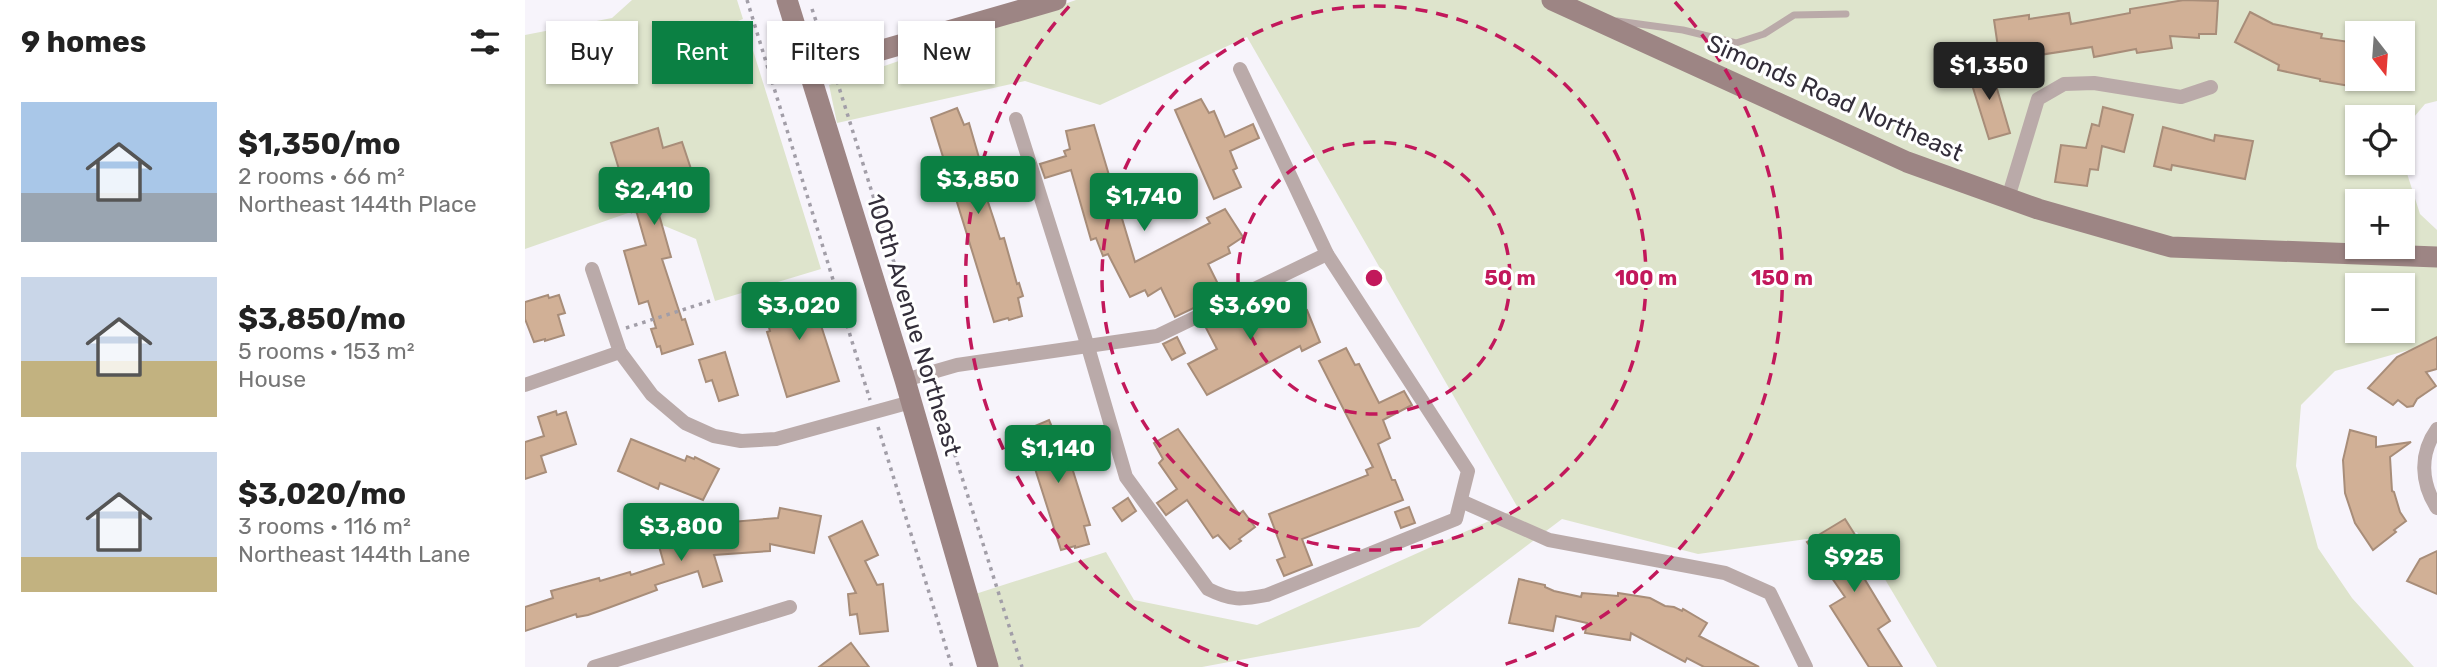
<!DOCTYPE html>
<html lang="en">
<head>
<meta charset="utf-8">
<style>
  :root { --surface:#fff; --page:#f2f2f2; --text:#222; --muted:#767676; --accent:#0b8043 }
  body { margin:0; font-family:Rubik,sans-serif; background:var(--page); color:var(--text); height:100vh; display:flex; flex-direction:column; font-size:26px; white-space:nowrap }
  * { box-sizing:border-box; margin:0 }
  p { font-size:23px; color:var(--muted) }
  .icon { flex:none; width:38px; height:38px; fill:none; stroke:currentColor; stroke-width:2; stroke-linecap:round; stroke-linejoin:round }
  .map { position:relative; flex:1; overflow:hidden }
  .panel { display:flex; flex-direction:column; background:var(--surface); width:525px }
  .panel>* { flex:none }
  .banner { position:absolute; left:21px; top:21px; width:665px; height:63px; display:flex; gap:14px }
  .needle { width:46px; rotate:163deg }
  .buttons { position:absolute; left:1820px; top:21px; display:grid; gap:14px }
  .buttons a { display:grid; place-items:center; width:70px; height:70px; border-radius:0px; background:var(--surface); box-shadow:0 2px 5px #0004; font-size:35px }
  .price { position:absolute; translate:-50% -60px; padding:0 16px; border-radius:7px; background:var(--accent); color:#fff; font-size:23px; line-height:46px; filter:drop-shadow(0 2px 4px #0008) }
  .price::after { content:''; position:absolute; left:50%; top:42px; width:21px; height:16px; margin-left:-10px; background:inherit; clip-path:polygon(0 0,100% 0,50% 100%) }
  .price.current { background:#222; color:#fff }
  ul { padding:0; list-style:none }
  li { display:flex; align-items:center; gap:21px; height:175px; padding:0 21px }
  li span { display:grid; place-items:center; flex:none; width:196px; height:140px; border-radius:0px; color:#555 }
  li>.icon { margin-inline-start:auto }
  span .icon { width:84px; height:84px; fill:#fffc; stroke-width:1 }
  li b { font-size:30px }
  h2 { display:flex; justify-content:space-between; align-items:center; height:84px; padding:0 21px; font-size:30px }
  .tag { padding:0 24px; border-radius:0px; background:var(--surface); box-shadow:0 2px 5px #0004; font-size:24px; line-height:63px }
  .tag.current { background:var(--accent); color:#fff }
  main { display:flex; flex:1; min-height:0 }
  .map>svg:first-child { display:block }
  .green { fill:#dee4cc; fill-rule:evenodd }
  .building { fill:#d1b096; stroke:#a88d79; stroke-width:2 }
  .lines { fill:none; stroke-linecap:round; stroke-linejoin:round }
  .path { stroke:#a29ea8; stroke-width:3.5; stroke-dasharray:3.5 5; stroke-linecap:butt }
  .lane { stroke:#baaaa9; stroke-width:7 }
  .street { stroke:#baaaa9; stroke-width:14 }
  .secondary { stroke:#9d8584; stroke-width:21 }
  .ring { fill:none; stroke:#c2185b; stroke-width:3.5; stroke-dasharray:12 9 }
  .labels { text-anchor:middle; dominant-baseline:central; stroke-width:6; stroke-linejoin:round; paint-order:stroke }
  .street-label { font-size:24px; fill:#332e3a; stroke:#fff }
  .centre { fill:#c2185b; stroke:#fff; stroke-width:3.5 }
  .ring-label { font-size:21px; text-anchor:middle; font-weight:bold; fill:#c2185b; stroke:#fff; stroke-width:6; stroke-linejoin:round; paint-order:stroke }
</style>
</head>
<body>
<main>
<section class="panel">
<h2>9 homes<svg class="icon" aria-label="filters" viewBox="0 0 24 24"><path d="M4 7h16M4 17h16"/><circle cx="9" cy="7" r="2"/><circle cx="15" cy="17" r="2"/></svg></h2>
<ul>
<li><span style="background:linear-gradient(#a9c7e8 65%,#9aa5b1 0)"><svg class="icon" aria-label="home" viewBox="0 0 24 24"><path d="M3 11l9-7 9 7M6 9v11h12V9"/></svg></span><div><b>$1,350/mo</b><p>2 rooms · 66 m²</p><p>Northeast 144th Place</p></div></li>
<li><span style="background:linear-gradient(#c9d6e8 60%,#c2b280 0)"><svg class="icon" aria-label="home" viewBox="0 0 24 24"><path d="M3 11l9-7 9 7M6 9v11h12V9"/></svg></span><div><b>$3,850/mo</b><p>5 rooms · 153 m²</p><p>House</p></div></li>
<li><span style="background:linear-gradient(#c9d6e8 75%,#c2b280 0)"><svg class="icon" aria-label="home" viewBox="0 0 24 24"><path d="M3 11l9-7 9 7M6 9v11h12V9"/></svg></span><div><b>$3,020/mo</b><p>3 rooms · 116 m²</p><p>Northeast 144th Lane</p></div></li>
</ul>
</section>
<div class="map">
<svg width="1912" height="667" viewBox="0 0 1912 667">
  <rect width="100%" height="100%" fill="#f7f4fb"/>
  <g class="green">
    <polygon points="107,0 212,0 218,19 188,31 191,41 222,31 296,269 190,301 171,239 106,212 0,249 0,35 87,18"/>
    <path d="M551,0h1361v101l-12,3 -22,26v-13h-46v46h46v-2l17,53 17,16v112l-102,29 -34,34 -5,61 22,82 34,50 62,69h-477l-80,-135 -159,22 -136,-35 -143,108 -217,40h-214l-22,-70 140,-45 28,48 123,25 261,-117 -271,-471 -147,68 -75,-24 -188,42 -8,-38zM1832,33h46v46h-46zM1832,201h46v46h-46zM1832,285h46v46h-46z"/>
  </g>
  <g class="building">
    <polygon points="1659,0 1693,1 1691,34 1674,34 1674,38 1645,36 1647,48 1612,53 1611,49 1569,57 1567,47 1475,61 1469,20 1504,15 1504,19 1544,13 1546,24 1605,13 1605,9"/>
    <polygon points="1725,12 1748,24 1797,34 1796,38 1832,43 1831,87 1795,81 1795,79 1753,70 1754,65 1710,42"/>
    <polygon points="1465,65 1485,133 1464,139 1443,72"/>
    <polygon points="676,99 684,113 689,111 700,137 728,124 734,138 705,151 712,168 708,170 716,187 689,199 650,110"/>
    <polygon points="1578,107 1608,115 1599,152 1577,146 1573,170 1565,169 1562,186 1530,182 1536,145 1561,148 1567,124 1574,126"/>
    <polygon points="432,108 439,125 444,123 461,182 457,184 469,220 475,239 479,238 492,284 494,283 498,296 493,298 497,316 484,320 483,318 469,322 406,118"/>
    <polygon points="569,125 610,262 685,223 682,218 700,209 718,237 703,247 705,253 683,264 698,294 650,317 636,288 623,296 620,290 605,297 583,254 578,256 571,238 566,240 546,170 520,178 515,164 541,156 539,151 545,149 541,131"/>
    <polygon points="1638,127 1689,141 1690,135 1728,141 1720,179 1647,165 1646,170 1629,166"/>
    <polygon points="133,128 138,148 157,142 170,181 148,188 151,198 131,204 146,257 137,259 157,320 160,319 168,344 137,354 135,346 132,347 126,329 131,328 123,301 114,304 99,251 121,245 111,210 107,212 86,143"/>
    <polygon points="289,289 294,309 291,310 314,381 262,397 242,332 245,331 236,301 264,292 265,295"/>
    <polygon points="23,295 24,298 34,295 40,313 33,315 39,335 20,341 20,339 9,342 0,319 0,302"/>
    <polygon points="740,295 752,318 762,313 765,317 782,310 795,342 777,351 775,346 682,395 663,364 692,349 679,324"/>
    <polygon points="652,337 660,353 647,360 638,344"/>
    <polygon points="1912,337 1912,369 1901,372 1911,386 1892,399 1888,406 1882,407 1873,400 1868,405 1843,388 1872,357"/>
    <polygon points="821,348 830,365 834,364 854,403 879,391 887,405 858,420 865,438 853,444 867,480 870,480 878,500 777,539 787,565 759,576 752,560 760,557 744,514 843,475 841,470 848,467 794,361"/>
    <polygon points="200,352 213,395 194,401 187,380 181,382 174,360"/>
    <polygon points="31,411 32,415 41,412 51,444 16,456 21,472 0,479 0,442 19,436 13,417"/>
    <polygon points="524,420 531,437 537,436 565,525 559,526 564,544 550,548 550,546 536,550 498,431"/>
    <polygon points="653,429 714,514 718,511 730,527 714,539 716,541 705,549 693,535 688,538 662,500 641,515 632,503 652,489 634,463 638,459 629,443"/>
    <polygon points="1825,430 1851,437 1851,447 1886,442 1865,457 1867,491 1869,492 1875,512 1881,521 1869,530 1871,532 1848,550 1830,523 1820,493 1818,460"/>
    <polygon points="106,439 160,461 162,456 169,459 170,457 194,469 178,500 135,483 133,489 93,471"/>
    <polygon points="603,498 611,511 597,521 588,508"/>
    <polygon points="884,507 890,523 876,528 870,512"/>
    <polygon points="255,508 296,516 289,553 245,544 245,551 189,555 197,581 178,587 173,571 130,585 132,590 83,608 63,615 52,617 51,614 0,631 0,607 28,598 26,591 74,578 75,581 105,572 106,575 139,564 134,546 141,544 138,534 158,528 157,526 253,518"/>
    <polygon points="1320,519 1344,557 1331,565 1365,621 1353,629 1377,667 1344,667 1305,606 1320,597 1282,542"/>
    <polygon points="337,521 353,555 340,561 352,585 358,584 363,631 335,634 332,614 325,615 323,594 331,593 304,537"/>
    <polygon points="1912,551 1912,594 1882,581 1895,559"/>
    <polygon points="994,579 1020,585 1020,587 1029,591 1056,597 1057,593 1093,596 1093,593 1125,598 1140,606 1149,607 1157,611 1158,609 1182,623 1174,636 1234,667 1179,667 1162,658 1160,662 1106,633 1105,640 1060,633 1062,623 1031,616 1028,631 984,623"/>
    <polygon points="326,643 344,667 294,667"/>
  </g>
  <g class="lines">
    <g class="path">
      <polyline points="222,0 345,400"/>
      <polyline points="287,9 300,48"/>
      <polyline points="312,81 399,358"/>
      <polyline points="101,328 185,301"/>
      <polyline points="409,389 497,667"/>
      <polyline points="353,427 427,667"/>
    </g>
    <polyline class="lane" points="1092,21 1158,30 1211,43 1239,34 1269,15 1321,14"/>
    <g class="street">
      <path d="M491,119l72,228 38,130 82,112c24,12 33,11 59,6l189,-76 12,-48 -141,-217 -87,-185"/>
      <polyline points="1483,198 1513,99 1539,84 1569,83 1656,97 1686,87"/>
      <polyline points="67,269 95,352 127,395 160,423 189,436 216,441 251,439 386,402"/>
      <polyline points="380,380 432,365 632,336 802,254"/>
      <polyline points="0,385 95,352"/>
      <path d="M1912,429c-18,25 -16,54 0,79"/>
      <polyline points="936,501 1024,540 1200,573 1245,593 1281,667"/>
      <polyline points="69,667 265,607"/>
    </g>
    <g class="secondary">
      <polyline points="262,0 380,380 463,667"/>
      <polyline points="1027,0 1382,162 1513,209 1646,247 1912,257"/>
      <polyline points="284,71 531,0"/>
    </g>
  </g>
  <g class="ring">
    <circle cx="849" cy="278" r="136"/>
    <circle cx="849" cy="278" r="272"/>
    <path d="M723 666A408 408 0 0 1 548 2M1150 2A408 408 0 0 1 975 666"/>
  </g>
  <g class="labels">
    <g class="street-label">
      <text transform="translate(1310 98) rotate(24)">Simonds Road Northeast</text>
      <text transform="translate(389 325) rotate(73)">100th Avenue Northeast</text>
    </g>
  </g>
  <circle cx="849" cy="278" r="10" class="centre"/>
  <g class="ring-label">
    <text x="985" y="285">50 m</text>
    <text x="1121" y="285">100 m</text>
    <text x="1257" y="285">150 m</text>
  </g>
</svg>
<div class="buttons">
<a><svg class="needle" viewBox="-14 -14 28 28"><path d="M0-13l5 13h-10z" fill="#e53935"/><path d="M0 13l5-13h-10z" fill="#767676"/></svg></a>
<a><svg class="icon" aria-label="locate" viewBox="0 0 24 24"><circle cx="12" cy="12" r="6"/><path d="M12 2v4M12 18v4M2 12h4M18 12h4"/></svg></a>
<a>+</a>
<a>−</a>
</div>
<b class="price current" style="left:1464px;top:102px">$1,350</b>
<b class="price" style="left:453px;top:216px">$3,850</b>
<b class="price" style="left:129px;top:227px">$2,410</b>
<b class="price" style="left:619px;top:233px">$1,740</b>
<b class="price" style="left:274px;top:342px">$3,020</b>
<b class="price" style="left:725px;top:342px">$3,690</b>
<b class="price" style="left:533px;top:485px">$1,140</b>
<b class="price" style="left:156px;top:563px">$3,800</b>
<b class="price" style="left:1329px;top:594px">$925</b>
<div class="banner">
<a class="tag">Buy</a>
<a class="tag current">Rent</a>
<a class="tag">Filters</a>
<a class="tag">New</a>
</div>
</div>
</main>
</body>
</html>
